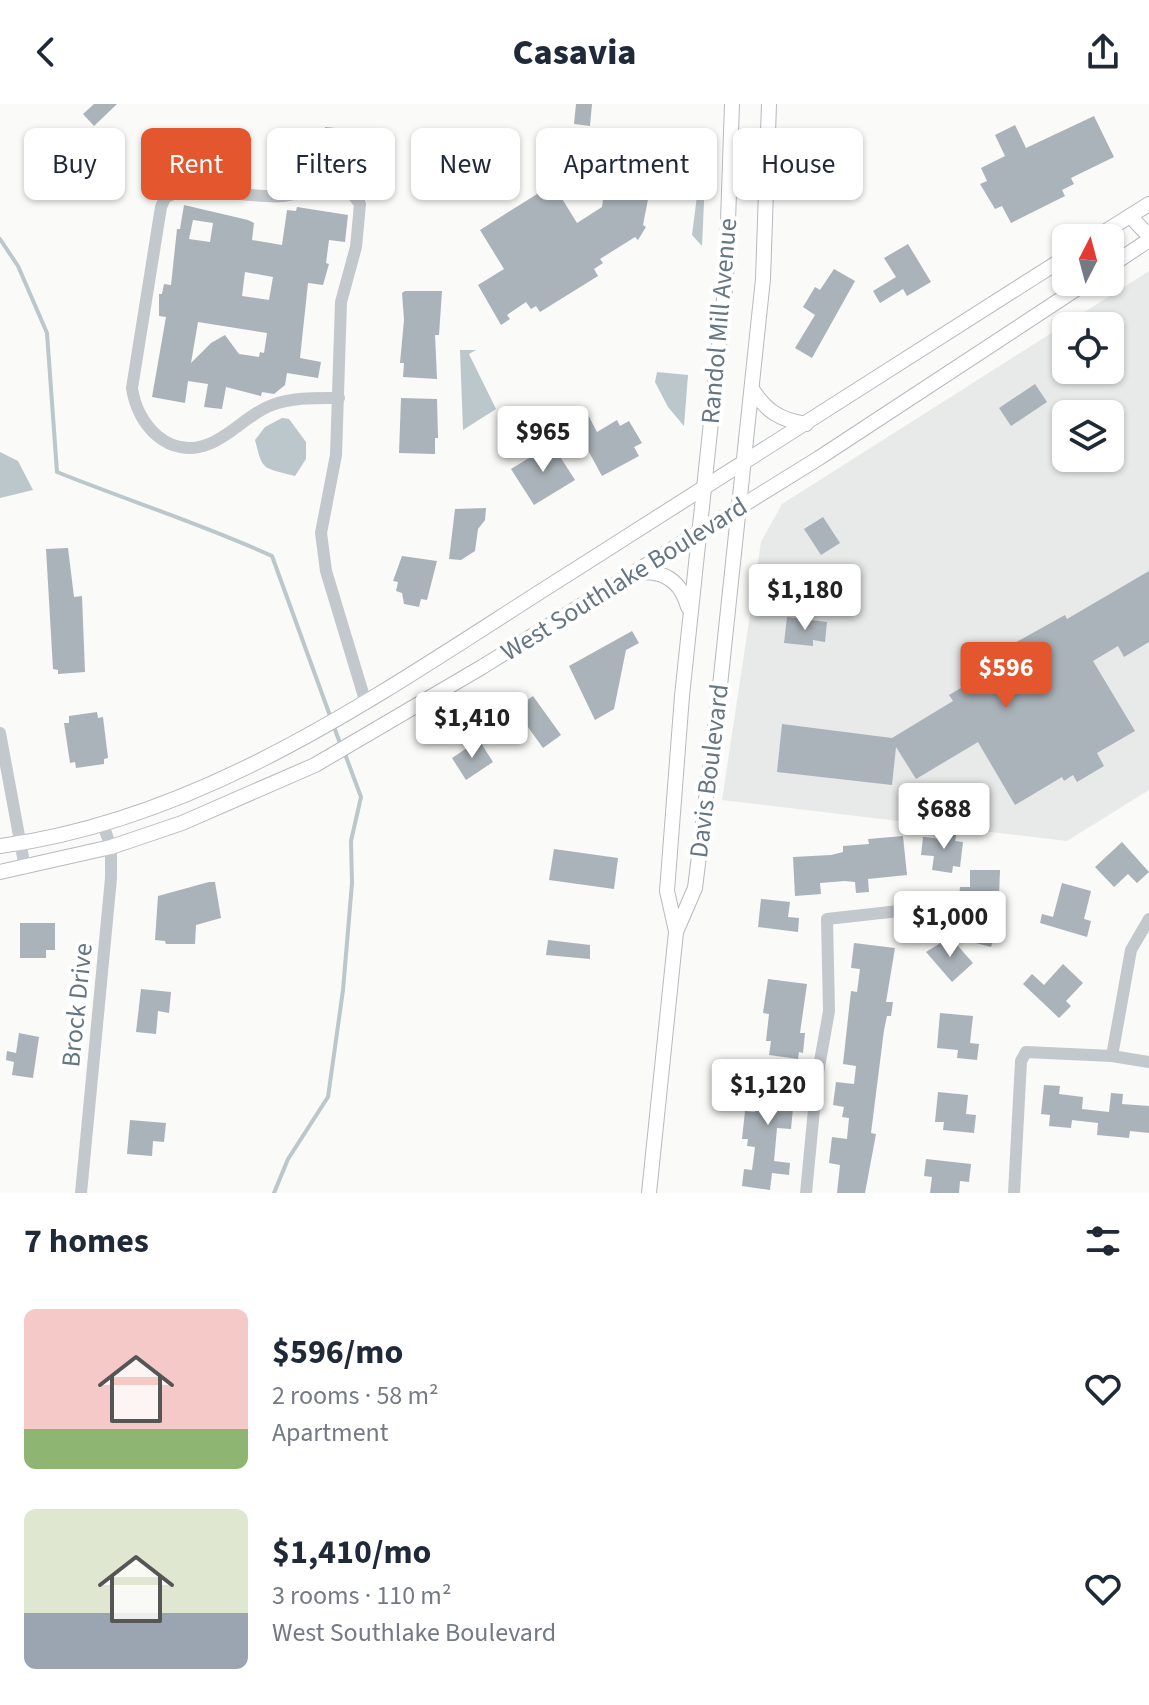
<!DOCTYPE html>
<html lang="en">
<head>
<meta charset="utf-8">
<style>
  :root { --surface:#fff; --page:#f2f2f3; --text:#1f2937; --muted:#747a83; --accent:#e4572e }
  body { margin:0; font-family:"Source Sans 3",sans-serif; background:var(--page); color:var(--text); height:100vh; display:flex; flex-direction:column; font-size:30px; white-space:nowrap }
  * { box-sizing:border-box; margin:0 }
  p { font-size:26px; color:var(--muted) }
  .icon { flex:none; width:44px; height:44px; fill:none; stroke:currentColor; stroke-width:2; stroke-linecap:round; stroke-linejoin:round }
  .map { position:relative; height:1089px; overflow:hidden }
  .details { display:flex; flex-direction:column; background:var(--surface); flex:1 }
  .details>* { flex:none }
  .top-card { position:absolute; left:24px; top:24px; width:1102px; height:72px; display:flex; gap:16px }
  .needle { width:52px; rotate:6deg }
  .buttons { position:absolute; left:1052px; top:120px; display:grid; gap:16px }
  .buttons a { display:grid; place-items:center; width:72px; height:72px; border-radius:12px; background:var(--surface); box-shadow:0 2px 6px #0004; font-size:40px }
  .price { position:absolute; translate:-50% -68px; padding:0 18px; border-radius:8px; background:#fff; color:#222; font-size:26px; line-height:52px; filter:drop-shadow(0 2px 4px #0008) }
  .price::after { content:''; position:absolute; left:50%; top:48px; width:24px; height:18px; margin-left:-12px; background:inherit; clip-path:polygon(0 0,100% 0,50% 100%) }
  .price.active { background:var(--accent); color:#fff }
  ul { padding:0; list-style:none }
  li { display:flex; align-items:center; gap:24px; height:200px; padding:0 24px }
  li span { display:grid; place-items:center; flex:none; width:224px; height:160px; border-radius:12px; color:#555 }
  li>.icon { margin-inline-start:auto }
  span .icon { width:96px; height:96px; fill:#fffc; stroke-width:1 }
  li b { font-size:34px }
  h2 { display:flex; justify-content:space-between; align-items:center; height:96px; padding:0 24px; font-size:34px }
  .pill { padding:0 28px; border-radius:12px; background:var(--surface); box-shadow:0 2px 6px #0004; font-size:28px; line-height:72px }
  .pill.active { background:var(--accent); color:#fff }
  header { display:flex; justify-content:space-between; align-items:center; height:104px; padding:0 24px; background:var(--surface); font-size:36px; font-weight:800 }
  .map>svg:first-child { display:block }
  .built { fill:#e8e9e9; fill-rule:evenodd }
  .water { fill:#bbc7cb }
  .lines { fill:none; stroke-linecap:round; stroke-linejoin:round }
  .stream { stroke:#bbc7cb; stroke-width:4 }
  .building { fill:#aab3b9; fill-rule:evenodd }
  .major-casing { stroke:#b5babe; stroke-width:16 }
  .minor { stroke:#c3c8cc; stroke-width:12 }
  .major { stroke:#fff; stroke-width:14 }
  .labels { text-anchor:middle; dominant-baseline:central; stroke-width:8; stroke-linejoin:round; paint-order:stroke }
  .street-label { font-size:26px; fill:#657683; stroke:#fff }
</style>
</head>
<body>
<header><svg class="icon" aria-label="back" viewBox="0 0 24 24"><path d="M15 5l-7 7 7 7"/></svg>Casavia<svg class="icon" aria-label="share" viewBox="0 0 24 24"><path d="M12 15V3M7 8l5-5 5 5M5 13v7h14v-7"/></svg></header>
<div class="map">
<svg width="1149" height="1089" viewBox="0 0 1149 1089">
  <rect width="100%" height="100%" fill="#fafaf8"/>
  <path class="built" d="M1149,167v519l-82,51 -345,-41 39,-258 21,-38zM1066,222h44v44h-44zM1066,310h44v44h-44z"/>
  <g class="water">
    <polygon points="683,27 704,29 707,33 702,142 692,131 698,84 678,45 678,30"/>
    <polygon points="460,246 476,246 469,250 496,305 463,326"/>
    <polygon points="657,268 688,271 684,322 668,303 655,278"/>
    <path d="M282,314l7,1 17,23v17l-11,17c-34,-9 -32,-5 -40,-36l10,-13z"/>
    <polygon points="0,348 18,357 33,386 0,394"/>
  </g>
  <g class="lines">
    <g class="stream">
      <path d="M0,135l18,27 29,67 10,139c72,29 145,52 215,84l69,190"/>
      <polyline points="274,1089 288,1055 328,993 343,886 352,779 351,737 361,693 345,650"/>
    </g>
  </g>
  <g class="building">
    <polygon points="94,0 117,0 94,22 83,10"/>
    <polygon points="576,0 592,0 590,22 574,20"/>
    <polygon points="1094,12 1114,53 1071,74 1074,80 1062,86 1065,92 1011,119 1002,102 995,105 980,80 987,77 981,64 1005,52 995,31 1015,21 1026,44"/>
    <polygon points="325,23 368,27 367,40 324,34"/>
    <polygon points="640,79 651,80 643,121 646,123 638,136 635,133 600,155 603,159 594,165 598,172 540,208 536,202 531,205 526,198 507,211 510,215 501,221 478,181 504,165 480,126 553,80 577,119 602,103 605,81 639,84"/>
    <path d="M184,101l64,15 6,3 -2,17 30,5 5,-35 9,1 1,-4 51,8 -3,27 -16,-2 -3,23 3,1 -6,21 -15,-2 -8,75 21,4 -3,16 -31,-5 -2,12 -11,9 -12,-2 -1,4 -35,-9 -4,22 -18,-2 4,-23 -20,-3 -3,22 -33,-6 14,-80 -7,-1v-22h3l2,-10 7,1 6,-56h3zM193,116l20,3 -3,19 -21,-3zM245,168l28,5 -4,23 -27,-4zM198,218l69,11 -3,20 -4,-1 -1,5 -20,-3 -14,-19 -14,8 -20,20z"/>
    <polygon points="908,140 931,178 907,192 903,185 880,199 873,187 896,173 884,154"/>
    <polygon points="834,165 855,177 812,254 795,244 815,211 803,203 815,183 820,186"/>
    <polygon points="405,187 442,187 439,231 435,231 437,275 403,273 404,259 400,259 404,216 402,189"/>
    <polygon points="1035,280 1047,298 1011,322 999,304"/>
    <polygon points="401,294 437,295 438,334 435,334 435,350 399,349"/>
    <polygon points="586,307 597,328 617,316 620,322 629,317 642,339 634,343 639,352 602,372 571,315"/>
    <polygon points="552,340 575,376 534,401 511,365"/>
    <polygon points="486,404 485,416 478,425 475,447 461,456 449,455 455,405"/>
    <polygon points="823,413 840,439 821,451 804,425"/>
    <polygon points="68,444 74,493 82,492 85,568 58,570 58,566 53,565 46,445"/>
    <polygon points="402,452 437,457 427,496 421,495 419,503 404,500 402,489 396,487 398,478 393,477"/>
    <polygon points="1149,467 1149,538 1124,553 1118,542 1093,557 1135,627 1097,649 1104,662 1077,678 1073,671 1064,677 1062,673 1015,701 978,638 916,675 896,643 892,681 777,668 782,620 892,634 953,597 949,591 981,572 977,565 1013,540 1065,511 1067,515"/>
    <polygon points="787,513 827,518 825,538 813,536 813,542 784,539"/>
    <polygon points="632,527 639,539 626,546 614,605 595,616 569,562"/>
    <polygon points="533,592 561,631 543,644 515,605"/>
    <polygon points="97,608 98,614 103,613 108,654 104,655 104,660 76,664 75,658 70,659 64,619 69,619 69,612"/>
    <polygon points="479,636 493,658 466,676 452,654"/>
    <polygon points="943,725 957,727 955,737 963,738 960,763 953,762 952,769 932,766 934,752 921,751 923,733 942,735"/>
    <polygon points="903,732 907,771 868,775 869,788 856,789 855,778 845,777 820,779 821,790 795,792 793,753 831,751 843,748 843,742 869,740 868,735"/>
    <polygon points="1122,738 1149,768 1137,779 1128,770 1114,783 1095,763"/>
    <polygon points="554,745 618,754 614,785 549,776"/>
    <polygon points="970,766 1000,766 998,819 1005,820 1002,831 995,829 991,843 957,834 967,795 959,794 960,783 970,783"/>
    <polygon points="209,778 215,778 221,814 196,821 195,840 166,840 165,837 155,836 158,792"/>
    <polygon points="1062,779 1091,787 1084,815 1091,817 1087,833 1040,819 1042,810 1053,813"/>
    <polygon points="761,795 790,798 788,813 799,814 798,828 758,823"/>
    <polygon points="20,819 55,819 55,846 46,846 46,854 20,854"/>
    <polygon points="950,833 973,859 952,878 926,848"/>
    <polygon points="548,836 590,841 590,855 546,851"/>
    <polygon points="854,839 895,844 886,898 893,898 891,912 887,912 884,926 871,1029 876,1030 865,1089 837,1089 840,1061 829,1059 832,1033 847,1035 849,1014 842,1013 844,1003 833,1001 836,978 854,980 856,962 843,960 851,887 857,888 860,865 851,864"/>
    <polygon points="1063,860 1083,879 1066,897 1071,902 1059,914 1023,880 1032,870 1044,881"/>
    <polygon points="768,875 807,880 800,929 805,929 803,949 799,948 798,955 769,951 771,937 766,937 769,910 763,909"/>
    <polygon points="141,885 171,888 169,909 158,907 156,930 136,928"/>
    <polygon points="940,909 973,912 970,939 979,940 977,956 957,954 958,946 937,944"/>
    <polygon points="19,929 39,933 33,974 12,971 14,958 6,956 7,947 16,949"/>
    <polygon points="760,962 770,963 769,969 796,972 791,1025 777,1024 774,1057 790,1059 789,1071 772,1069 770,1086 742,1082 744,1065 752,1066 755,1043 747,1042 748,1035 742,1035 745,1007 755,1008"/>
    <polygon points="1044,981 1060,982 1059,990 1083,993 1082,1005 1109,1008 1111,989 1123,990 1122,1000 1149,1002 1149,1029 1130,1027 1129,1034 1097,1031 1098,1019 1072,1016 1071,1024 1049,1022 1050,1011 1041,1010"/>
    <polygon points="938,988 968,991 966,1010 976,1011 974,1029 943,1026 944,1018 935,1018"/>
    <polygon points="130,1016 166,1019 164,1038 153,1037 152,1052 127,1050"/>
    <polygon points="926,1055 971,1060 969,1078 960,1077 959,1089 930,1089 932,1073 924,1072"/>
  </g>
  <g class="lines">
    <g class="major-casing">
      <g id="major">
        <polyline points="1130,112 1149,132"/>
        <polyline points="1095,134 1149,100"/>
        <polyline points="1110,162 1149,136"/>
        <path d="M752,285c14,22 28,31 54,35"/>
        <path d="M636,469c27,-4 45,8 52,34"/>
        <path d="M0,742c213,-28 396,-164 573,-275 165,-104 329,-209 493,-314"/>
        <polyline points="0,768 111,743 182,719 315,661 482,563 819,354 1087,178"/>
        <polyline points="676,827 667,787 682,592 726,176 732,0"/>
        <polyline points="649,1089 676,828 695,784 719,591 763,175 769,0"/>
      </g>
    </g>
    <g class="minor">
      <path d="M339,294c-22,0 -46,-1 -67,7 -24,9 -40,30 -63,39 -40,16 -72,-19 -77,-56l29,-181 4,-9c29,-18 84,2 118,-2 21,-3 47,-13 67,-5l10,13 -4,43 -15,55 -5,153 -15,78 5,38 39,129"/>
      <polyline points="0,629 25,764"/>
      <polyline points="1112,952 1131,846 1149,815"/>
      <polyline points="81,1089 111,774 111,743 102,718"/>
      <polyline points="806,1089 817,974 829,907 827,815 926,804"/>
      <polyline points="1014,1089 1021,957 1026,948 1112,952 1149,958"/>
    </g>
    <use href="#major" class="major"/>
  </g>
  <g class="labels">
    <g class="street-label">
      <text transform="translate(719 217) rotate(-85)">Randol Mill Avenue</text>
      <text transform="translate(624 475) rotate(-32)">West Southlake Boulevard</text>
      <text transform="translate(709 667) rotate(-83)">Davis Boulevard</text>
      <text transform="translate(77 901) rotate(-84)">Brock Drive</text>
    </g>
  </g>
</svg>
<div class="buttons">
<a><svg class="needle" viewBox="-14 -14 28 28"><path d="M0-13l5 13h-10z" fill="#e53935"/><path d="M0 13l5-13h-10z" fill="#747a83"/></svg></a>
<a><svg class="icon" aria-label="locate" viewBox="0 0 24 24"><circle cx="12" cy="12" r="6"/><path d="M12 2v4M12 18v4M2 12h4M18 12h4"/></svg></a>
<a><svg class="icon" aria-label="layers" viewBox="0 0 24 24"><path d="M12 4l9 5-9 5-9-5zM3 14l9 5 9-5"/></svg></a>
</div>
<b class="price" style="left:543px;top:370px">$965</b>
<b class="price" style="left:805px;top:528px">$1,180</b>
<b class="price active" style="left:1006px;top:606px">$596</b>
<b class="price" style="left:472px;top:656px">$1,410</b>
<b class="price" style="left:944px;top:747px">$688</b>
<b class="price" style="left:950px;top:855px">$1,000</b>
<b class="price" style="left:768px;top:1023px">$1,120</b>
<div class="top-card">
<a class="pill">Buy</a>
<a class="pill active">Rent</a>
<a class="pill">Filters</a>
<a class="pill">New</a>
<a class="pill">Apartment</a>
<a class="pill">House</a>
</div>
</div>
<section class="details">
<h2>7 homes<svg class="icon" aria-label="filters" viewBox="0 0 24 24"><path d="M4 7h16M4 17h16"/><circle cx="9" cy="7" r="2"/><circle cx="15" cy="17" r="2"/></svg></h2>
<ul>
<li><span style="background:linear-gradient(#f6c9c9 75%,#8fb573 0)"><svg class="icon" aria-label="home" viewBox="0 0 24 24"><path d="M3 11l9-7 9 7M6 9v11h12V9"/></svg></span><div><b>$596/mo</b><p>2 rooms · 58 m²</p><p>Apartment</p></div><svg class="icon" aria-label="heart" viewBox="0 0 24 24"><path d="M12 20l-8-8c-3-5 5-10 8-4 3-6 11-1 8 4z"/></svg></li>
<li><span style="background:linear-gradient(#dfe7d0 65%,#9aa5b1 0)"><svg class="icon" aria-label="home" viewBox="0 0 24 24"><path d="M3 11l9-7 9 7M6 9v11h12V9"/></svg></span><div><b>$1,410/mo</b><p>3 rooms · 110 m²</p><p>West Southlake Boulevard</p></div><svg class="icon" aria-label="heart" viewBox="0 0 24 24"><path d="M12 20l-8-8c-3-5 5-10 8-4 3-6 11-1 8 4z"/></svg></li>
</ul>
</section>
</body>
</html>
